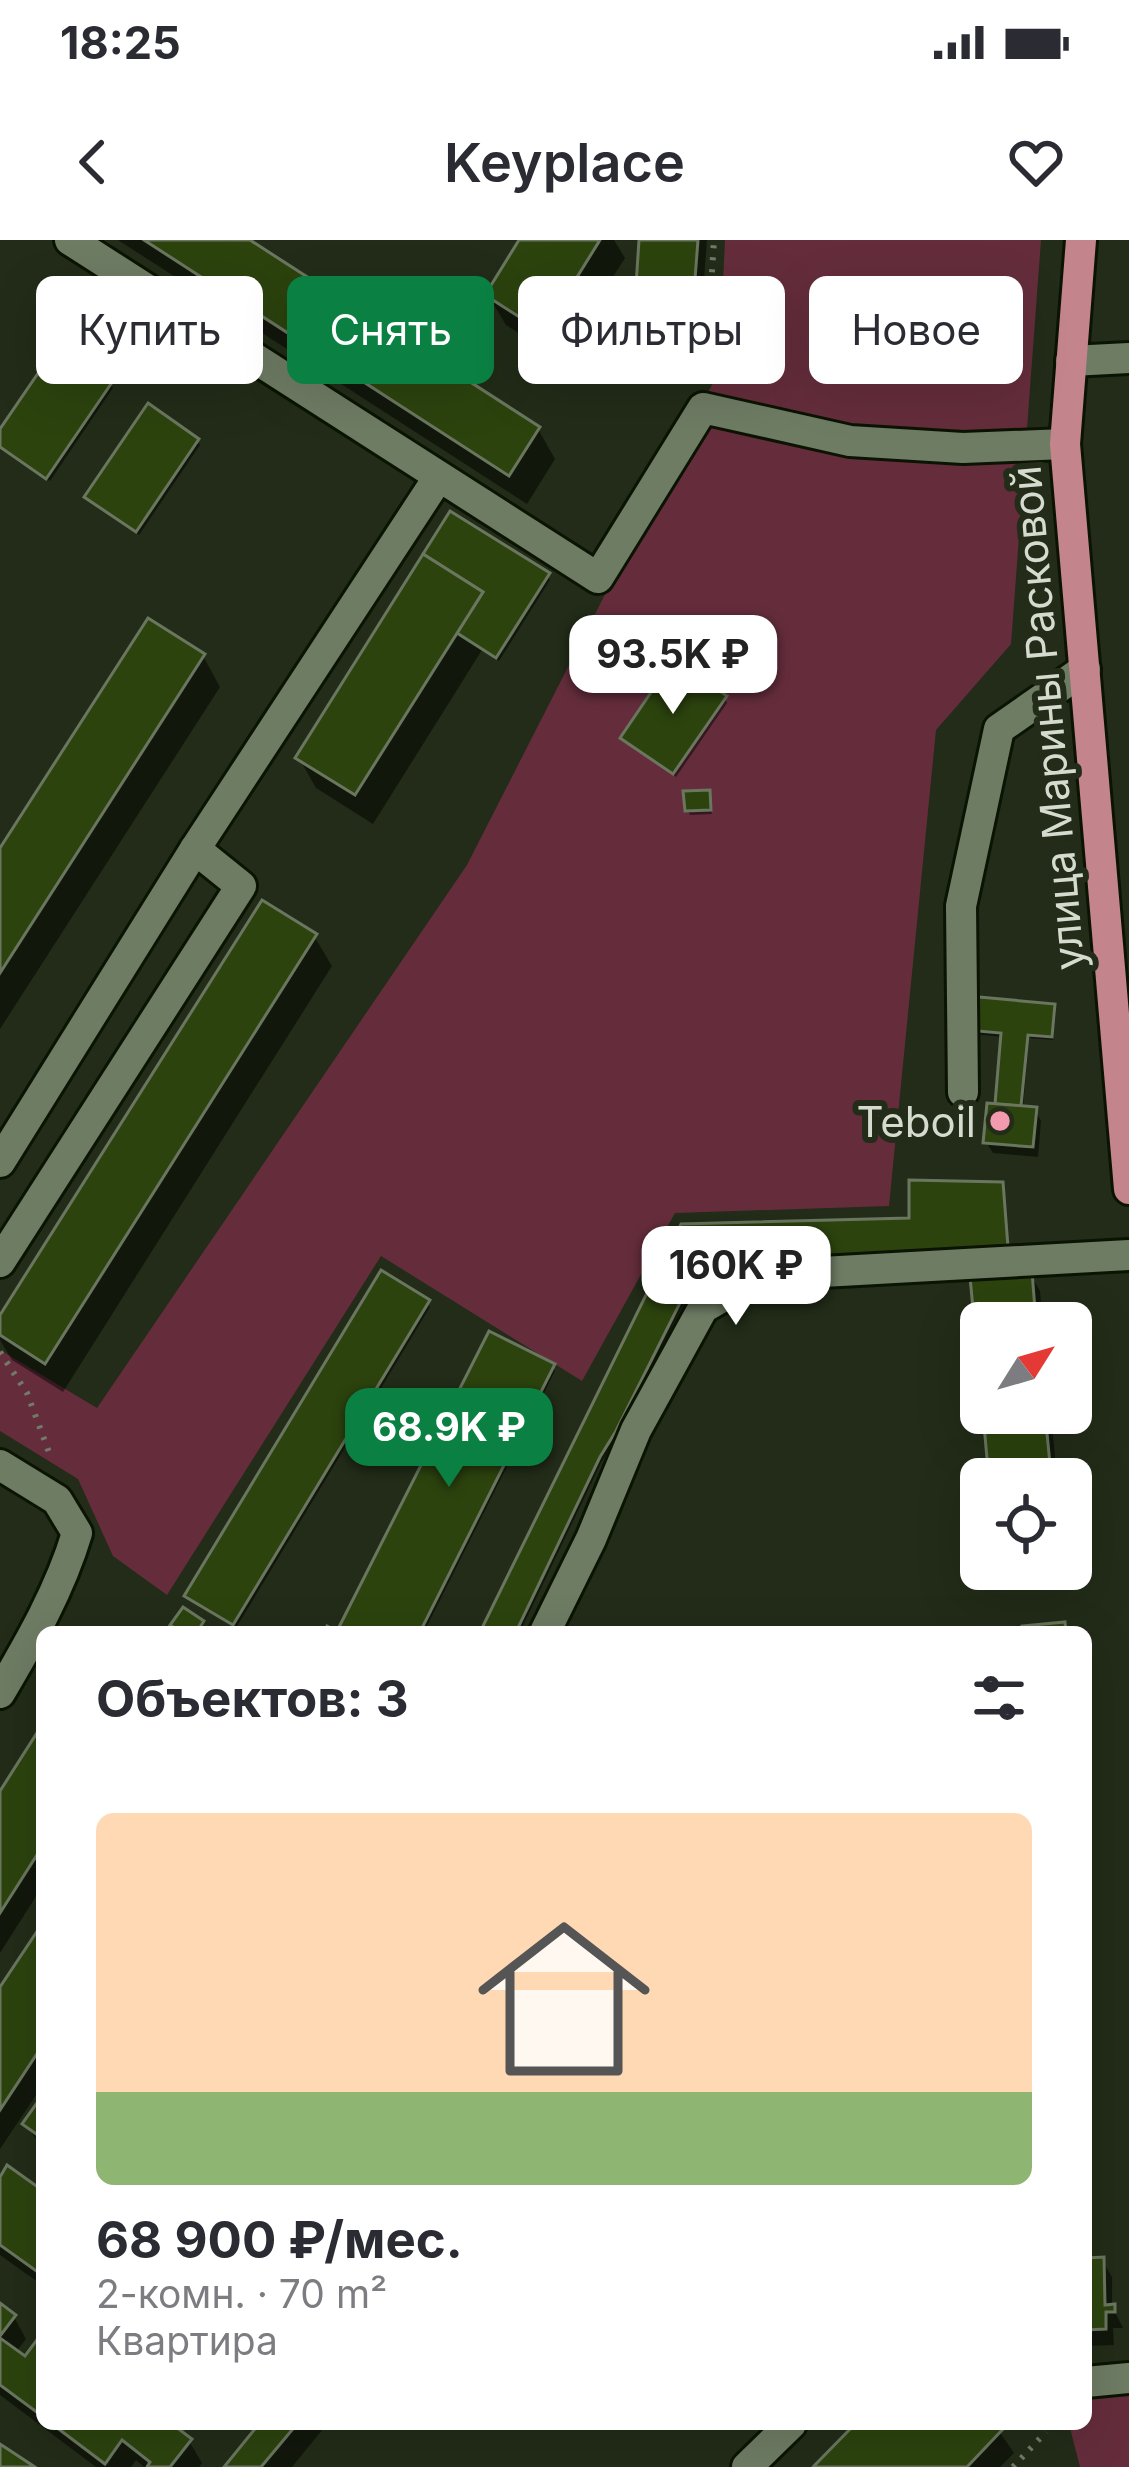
<!DOCTYPE html>
<html lang="ru">
<head>
<meta charset="utf-8">
<style>
  :root { --surface:#fff; --page:#f2f2f3; --text:#2b2b33; --muted:#7c7c81; --accent:#0b8043 }
  body { margin:0; font-family:Inter,sans-serif; background:var(--page); color:var(--text); height:100vh; display:flex; flex-direction:column; font-size:45px; white-space:nowrap }
  * { box-sizing:border-box; margin:0 }
  p { font-size:39px; color:var(--muted) }
  .icon { flex:none; width:66px; height:66px; fill:none; stroke:currentColor; stroke-width:2; stroke-linecap:round; stroke-linejoin:round }
  .map { position:relative; flex:1; overflow:hidden }
  .drawer { position:absolute; left:36px; top:1386px; width:1056px; height:804px; display:flex; flex-direction:column; background:var(--surface); border-radius:18px; box-shadow:0 12px 48px #0002 }
  .drawer>* { flex:none }
  .top-card { position:absolute; left:36px; top:36px; width:1059px; height:108px; display:flex; gap:24px }
  .needle { width:78px; rotate:53deg }
  .fabs { position:absolute; left:960px; top:1062px; display:grid; gap:24px }
  .fabs a { display:grid; place-items:center; width:132px; height:132px; border-radius:18px; background:var(--surface); box-shadow:0 12px 48px #0002; font-size:60px }
  .price { position:absolute; translate:-50% -102px; padding:0 27px; border-radius:24px; background:#fff; color:#222; font-size:39px; line-height:78px; filter:drop-shadow(0 3px 6px #0008) }
  .price::after { content:''; position:absolute; left:50%; top:72px; width:36px; height:27px; margin-left:-18px; background:inherit; clip-path:polygon(0 0,100% 0,50% 100%) }
  .price.active { background:var(--accent); color:#fff }
  ul { padding:0; list-style:none }
  li { display:grid; align-content:center; gap:24px; height:636px; padding:0 60px }
  li span { display:grid; place-items:center; height:372px; border-radius:18px; color:#555 }
  li>.icon { margin-inline-start:auto }
  span .icon { width:216px; height:216px; fill:#fffc; stroke-width:1 }
  li b { font-size:51px }
  h2 { display:flex; justify-content:space-between; align-items:center; height:144px; padding:0 60px; font-size:51px }
  .tag { padding:0 42px; border-radius:18px; background:var(--surface); box-shadow:0 12px 48px #0002; font-size:42px; line-height:108px }
  .tag.active { background:var(--accent); color:#fff }
  .status { display:flex; justify-content:space-between; align-items:center; height:84px; padding:0 60px; background:var(--surface); direction:ltr }
  .status svg { height:33px; fill:currentColor }
  header { display:flex; justify-content:space-between; align-items:center; height:156px; padding:0 60px; background:var(--surface); font-size:54px; font-weight:600 }
  .map>svg:first-child { display:block }
  .green { fill:#652d3c }
  .shadow { fill:#0007 }
  .building { fill:#2c430e; stroke:#6a765f; stroke-width:3 }
  .lines { fill:none; stroke-linecap:round; stroke-linejoin:round }
  .minor-casing { stroke:#0b1403; stroke-width:36 }
  .major-casing { stroke:#0b1403; stroke-width:36 }
  .path { stroke:#727b6a; stroke-width:6; stroke-dasharray:3 9; stroke-linecap:butt }
  .minor { stroke:#6f7c64; stroke-width:30 }
  .major { stroke:#c3848c; stroke-width:30 }
  .poi-dot { fill:#f29aae; stroke:#222c18; stroke-width:4.5 }
  .labels { text-anchor:middle; dominant-baseline:central; stroke-width:12; stroke-linejoin:round; paint-order:stroke }
  .street-label { font-size:42px; fill:#d5dccf; stroke:#222c18 }
  .poi-label { font-size:42px; fill:#d5dccf; stroke:#222c18; text-anchor:end }
</style>
</head>
<body>
<div class="status"><b>18:25</b><svg viewBox="0 0 49 12"><path d="M0 12V9h3v3zM5 12V6h3v6zM10 12V3h3v9zM15 12V0h3v12zM26 1h20v11H26zM47 4h2v5h-2z"/></svg></div>
<header><svg class="icon" aria-label="back" viewBox="0 0 24 24"><path d="M15 5l-7 7 7 7"/></svg>Keyplace<svg class="icon" aria-label="heart" viewBox="0 0 24 24"><path d="M12 20l-8-8c-3-5 5-10 8-4 3-6 11-1 8 4z"/></svg></header>
<div class="map">
<svg width="1129" height="2227" viewBox="0 0 1129 2227">
  <rect width="100%" height="100%" fill="#222c18"/>
  <g class="green">
    <polygon points="725,0 1041,0 1011,404 936,490 889,966 675,973 582,1141 381,1016 167,1355 113,1316 78,1239 0,1191 0,1110 97,1168 467,625 719,131"/>
    <polygon points="1129,2150 1129,2227 1080,2227 1069,2184 1086,2184 1086,2156"/>
  </g>
  <g class="shadow">
    <polygon points="118,0 245,0 538,189 555,219 527,264"/>
    <polygon points="523,0 614,0 625,18 560,120 506,85 488,55"/>
    <polygon points="642,0 707,0 701,81 648,77 638,61"/>
    <polygon points="110,144 113,148 50,241 0,207 0,195"/>
    <polygon points="197,201 200,205 139,295 87,257"/>
    <polygon points="451,275 547,335 550,340 499,421 482,410 373,584 316,548 299,518"/>
    <polygon points="203,416 220,447 0,789 0,614"/>
    <polygon points="725,458 727,463 676,537 624,498"/>
    <polygon points="708,553 712,574 690,575 688,571"/>
    <polygon points="314,696 332,726 63,1152 12,1120 0,1100 0,1081"/>
    <polygon points="1053,767 1056,772 1053,800 1029,798 1023,869 1035,870 1041,881 1038,917 993,913 986,902 1001,867 1004,797 971,794 969,790"/>
    <polygon points="1003,950 1009,1011 701,1029 617,1197 601,1223 520,1392 483,1392 683,987 912,981"/>
    <polygon points="1030,1034 1040,1051 1043,1083 981,1083 981,1121 973,1039"/>
    <polygon points="427,1062 430,1067 236,1388 190,1360 188,1356"/>
    <polygon points="553,1127 555,1131 424,1392 340,1392"/>
    <polygon points="986,1173 1051,1173 1057,1239 997,1239 991,1229"/>
    <polygon points="42,1491 42,1647 0,1713 0,1557"/>
    <polygon points="42,1689 42,1846 0,1909 0,1753"/>
    <polygon points="42,1861 42,1908 26,1884"/>
    <polygon points="0,1942 42,1954 42,2045 0,2015"/>
    <polygon points="1102,2020 1112,2037 1112,2066 1123,2088 1113,2088 1114,2105 1086,2106 1086,2021"/>
    <polygon points="0,2066 14,2077 26,2099 15,2113 25,2121 42,2098 42,2184 167,2184 189,2201 202,2223 199,2227 144,2227 136,2220 131,2227 96,2227 0,2155"/>
    <polygon points="263,2184 327,2184 292,2227 228,2227"/>
    <polygon points="859,2184 994,2184 1014,2213 1000,2227 817,2227"/>
  </g>
  <g class="building">
    <polygon points="144,0 250,0 540,187 509,236"/>
    <polygon points="519,0 600,0 543,92 485,55"/>
    <polygon points="639,0 698,0 693,65 635,61"/>
    <polygon points="58,104 113,141 46,239 0,207 0,189"/>
    <polygon points="148,163 199,199 136,292 84,257"/>
    <polygon points="450,271 550,333 496,418 457,393 483,352 423,314"/>
    <polygon points="423,314 483,352 355,555 295,518"/>
    <polygon points="148,378 205,414 0,733 0,608"/>
    <polygon points="673,420 727,456 673,534 620,498"/>
    <polygon points="710,550 711,570 685,571 683,551"/>
    <polygon points="262,660 317,694 45,1124 0,1095 0,1075"/>
    <polygon points="968,756 1055,764 1052,797 1028,795 1021,866 995,864 1001,793 966,790"/>
    <polygon points="987,863 1037,867 1033,907 983,903"/>
    <polygon points="909,940 1003,942 1008,1007 699,1025 616,1191 600,1217 516,1392 480,1392 681,984 909,978"/>
    <polygon points="381,1030 430,1060 233,1385 184,1356"/>
    <polygon points="1032,1031 1036,1083 981,1083 981,1153 970,1037"/>
    <polygon points="489,1091 555,1124 420,1392 324,1392 327,1386 337,1391"/>
    <polygon points="983,1173 1045,1173 1050,1224 988,1230"/>
    <polygon points="183,1367 204,1381 197,1392 181,1392 170,1385"/>
    <polygon points="1065,1382 1066,1392 1023,1392 1022,1386"/>
    <polygon points="42,1485 42,1607 0,1673 0,1551"/>
    <polygon points="42,1684 42,1806 0,1870 0,1747"/>
    <polygon points="42,1856 42,1898 22,1884"/>
    <polygon points="7,1925 42,1950 42,2035 0,2005 0,1937"/>
    <polygon points="1104,2017 1105,2065 1115,2064 1115,2072 1106,2072 1106,2089 1086,2090 1086,2018"/>
    <polygon points="0,2063 16,2075 0,2096"/>
    <polygon points="42,2093 42,2176 0,2145 0,2098 25,2116"/>
    <polygon points="52,2184 172,2184 192,2199 170,2227 147,2227 150,2222 122,2200 105,2224"/>
    <polygon points="259,2184 297,2184 261,2227 224,2227"/>
    <polygon points="855,2184 998,2184 1003,2189 967,2227 813,2227"/>
    <polygon points="0,2204 35,2227 0,2227"/>
  </g>
  <g class="lines">
    <g class="minor-casing">
      <g id="minor">
        <polyline points="70,0 598,338 703,168 850,201 963,208 1065,204"/>
        <polyline points="1071,121 1129,118"/>
        <polyline points="963,852 961,666 999,489 1085,429"/>
        <polyline points="0,922 195,609 438,238"/>
        <polyline points="0,1022 241,646 195,609"/>
        <path d="M0,1225l57,35 20,33c-17,57 -47,109 -77,160"/>
        <polyline points="545,1392 591,1299 636,1190 703,1068 736,1049 804,1033 1129,1015"/>
        <polyline points="1086,2142 1129,2138"/>
        <polyline points="747,2227 791,2184"/>
      </g>
    </g>
    <g class="major-casing">
      <polyline id="major" points="1081,0 1065,204 1129,949"/>
    </g>
    <g class="path">
      <polyline points="705,140 714,0"/>
      <polyline points="0,1112 27,1153 50,1215"/>
      <polyline points="1013,2227 1046,2192"/>
    </g>
    <use href="#minor" class="minor"/>
    <use href="#major" class="major"/>
  </g>
  <circle class="poi-dot" cx="1000" cy="881" r="12"/>
  <g class="labels">
    <g class="street-label">
      <text transform="translate(1047 478) rotate(-95)">улица Марины Расковой</text>
    </g>
    <g class="poi-label">
      <text x="976" y="881">Teboil</text>
    </g>
  </g>
</svg>
<div class="fabs">
<a><svg class="needle" viewBox="-14 -14 28 28"><path d="M0-13l5 13h-10z" fill="#e53935"/><path d="M0 13l5-13h-10z" fill="#7c7c81"/></svg></a>
<a><svg class="icon" aria-label="locate" viewBox="0 0 24 24"><circle cx="12" cy="12" r="6"/><path d="M12 2v4M12 18v4M2 12h4M18 12h4"/></svg></a>
</div>
<b class="price" style="left:673px;top:477px">93.5K ₽</b>
<b class="price" style="left:736px;top:1088px">160K ₽</b>
<b class="price active" style="left:449px;top:1250px">68.9K ₽</b>
<div class="top-card">
<a class="tag">Купить</a>
<a class="tag active">Снять</a>
<a class="tag">Фильтры</a>
<a class="tag">Новое</a>
</div>
<section class="drawer">
<h2>Объектов: 3<svg class="icon" aria-label="filters" viewBox="0 0 24 24"><path d="M4 7h16M4 17h16"/><circle cx="9" cy="7" r="2"/><circle cx="15" cy="17" r="2"/></svg></h2>
<ul>
<li><span style="background:linear-gradient(#ffd9b3 75%,#8fb573 0)"><svg class="icon" aria-label="home" viewBox="0 0 24 24"><path d="M3 11l9-7 9 7M6 9v11h12V9"/></svg></span><div><b>68 900 ₽/мес.</b><p>2-комн. · 70 m²</p><p>Квартира</p></div></li>
</ul>
</section>
</div>
</body>
</html>
